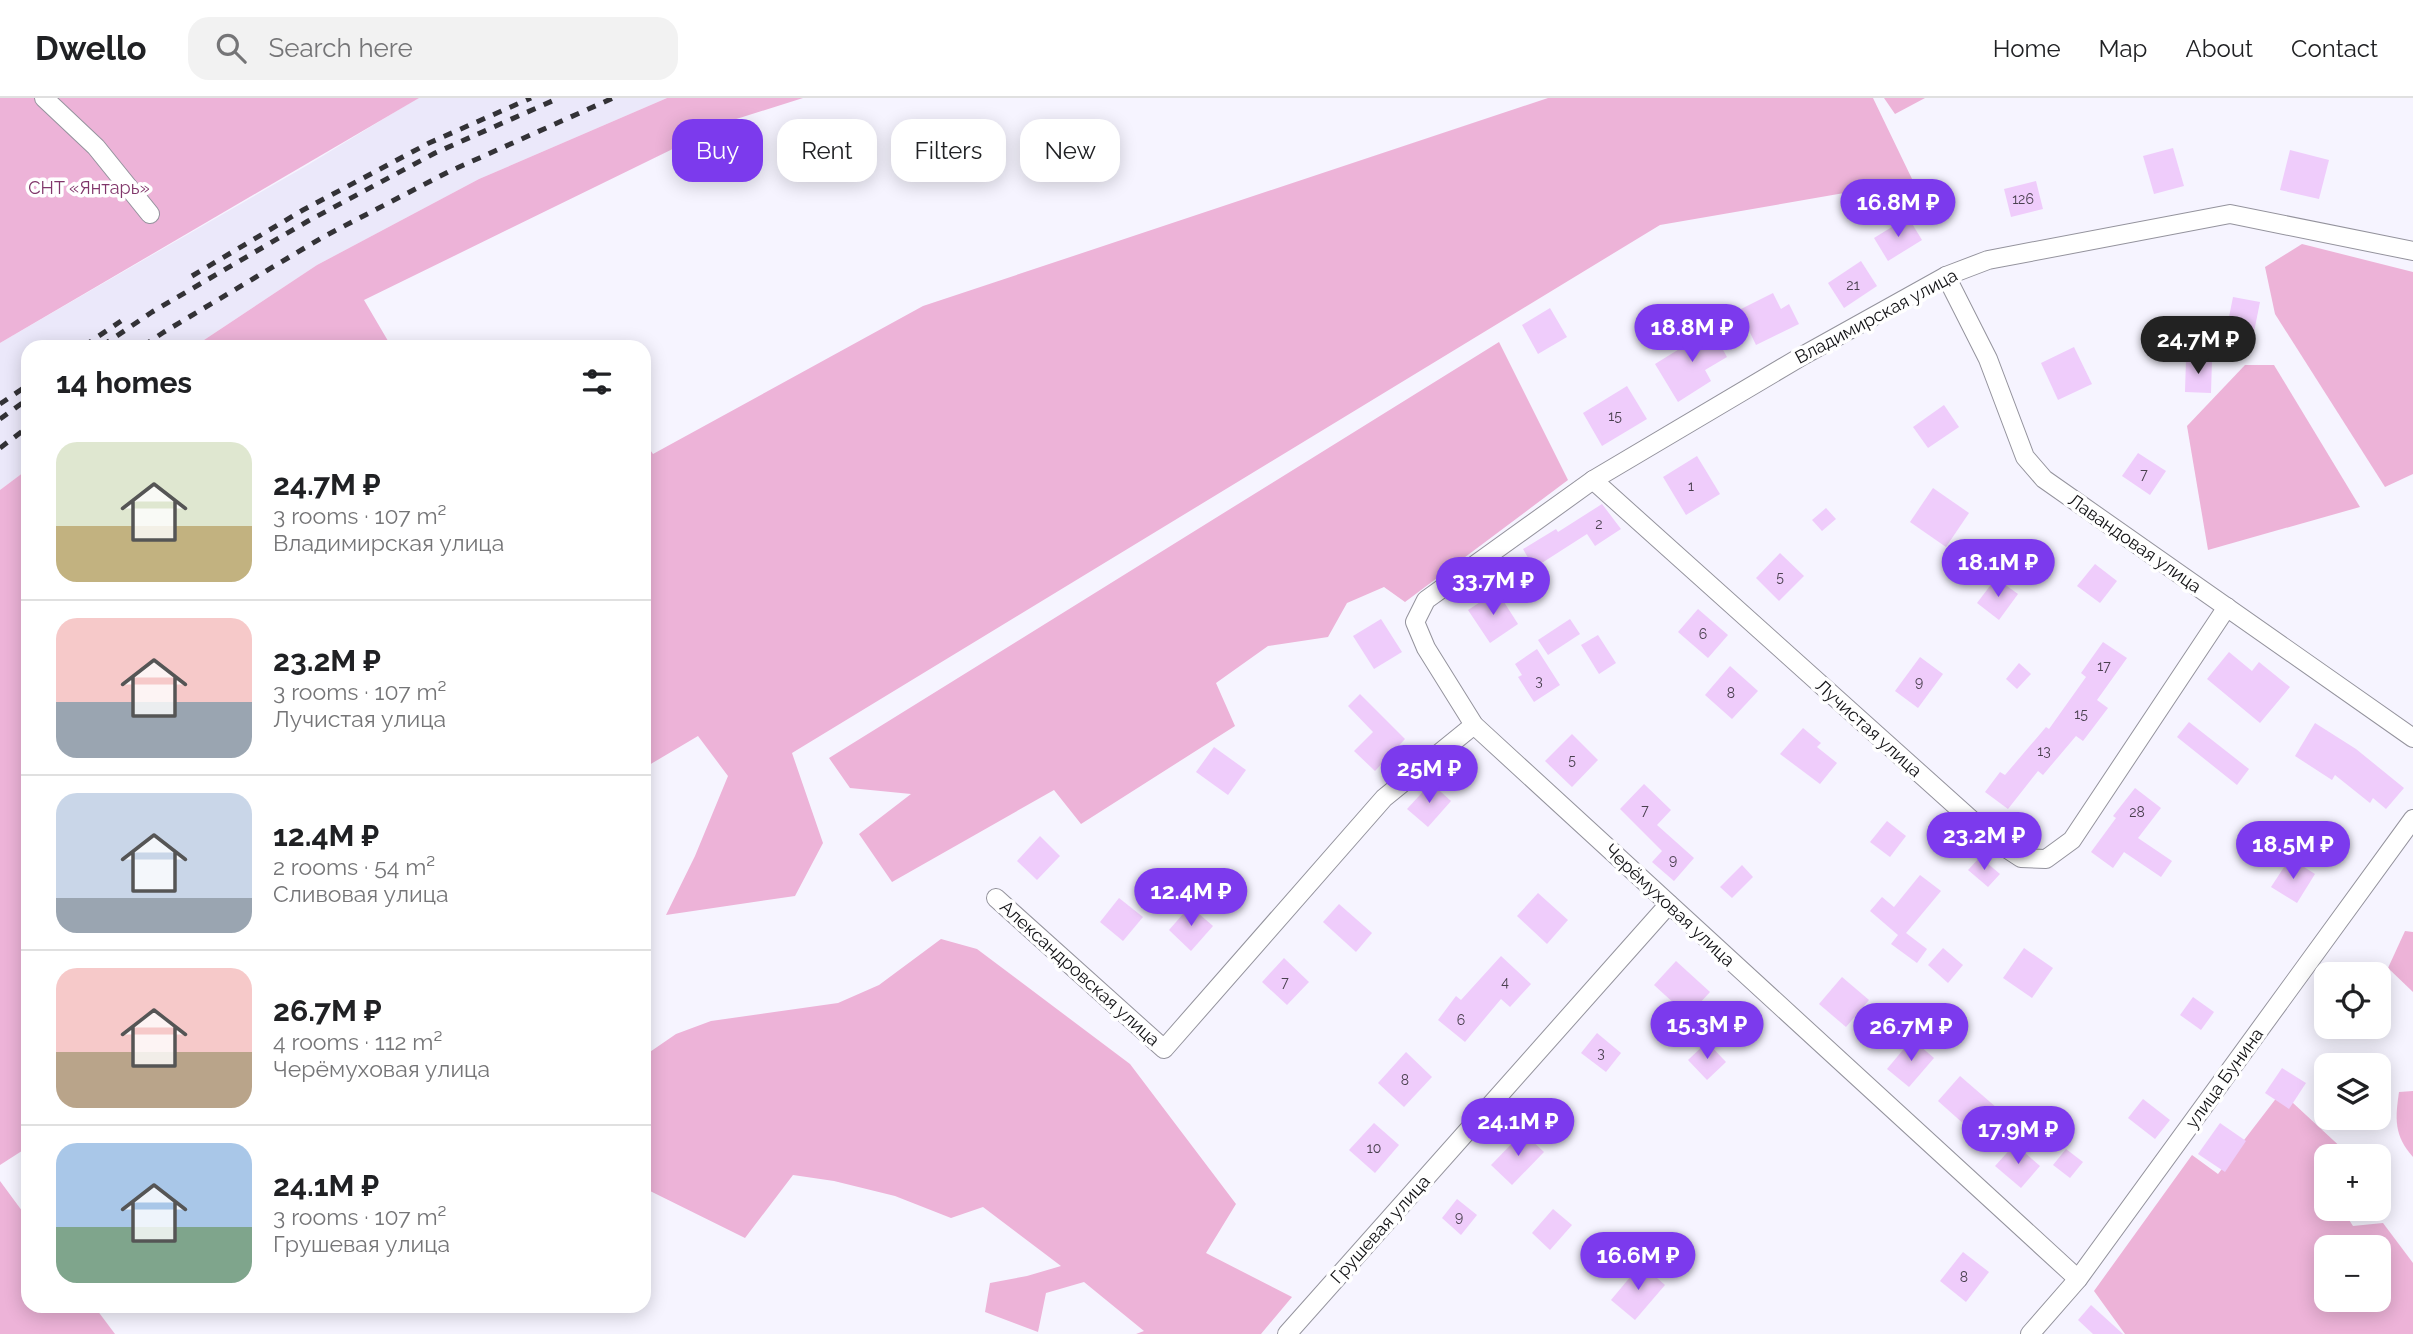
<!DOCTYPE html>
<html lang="en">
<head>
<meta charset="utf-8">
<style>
  :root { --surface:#fff; --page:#f2f2f2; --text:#202124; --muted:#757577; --line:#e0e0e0; --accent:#7c3aed }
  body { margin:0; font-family:Raleway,sans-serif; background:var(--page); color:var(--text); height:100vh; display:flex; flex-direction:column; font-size:26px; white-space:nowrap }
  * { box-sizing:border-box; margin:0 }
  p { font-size:23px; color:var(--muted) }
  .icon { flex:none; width:38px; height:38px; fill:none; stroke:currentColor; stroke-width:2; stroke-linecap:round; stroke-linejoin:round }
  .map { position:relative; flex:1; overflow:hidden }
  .panel { position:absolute; left:21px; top:242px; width:630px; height:973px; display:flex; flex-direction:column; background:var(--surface); border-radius:21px; box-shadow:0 4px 18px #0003 }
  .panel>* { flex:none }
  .banner { position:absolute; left:672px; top:21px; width:665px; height:63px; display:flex; gap:14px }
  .tools { position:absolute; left:2314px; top:864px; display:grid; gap:14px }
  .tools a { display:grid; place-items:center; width:77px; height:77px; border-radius:14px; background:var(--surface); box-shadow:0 4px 18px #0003; font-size:35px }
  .price { position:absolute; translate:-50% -60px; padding:0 16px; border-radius:24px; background:var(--accent); color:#fff; font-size:23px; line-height:46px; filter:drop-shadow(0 2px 4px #0008) }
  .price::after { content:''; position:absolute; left:50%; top:42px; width:21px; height:16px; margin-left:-10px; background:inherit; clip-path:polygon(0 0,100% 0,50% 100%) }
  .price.active { background:#222; color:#fff }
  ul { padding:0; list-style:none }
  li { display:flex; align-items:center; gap:21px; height:175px; padding:0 35px }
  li+li { border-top:2px solid var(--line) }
  li span { display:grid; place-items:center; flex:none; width:196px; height:140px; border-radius:21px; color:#555 }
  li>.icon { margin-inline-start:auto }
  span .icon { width:84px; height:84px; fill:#fffc; stroke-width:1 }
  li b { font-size:30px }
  h2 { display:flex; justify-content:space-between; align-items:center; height:84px; padding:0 35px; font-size:30px }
  .tag { padding:0 24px; border-radius:21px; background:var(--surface); box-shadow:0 4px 18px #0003; font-size:24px; line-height:63px }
  .tag.active { background:var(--accent); color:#fff }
  header { display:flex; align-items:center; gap:42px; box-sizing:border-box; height:98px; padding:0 35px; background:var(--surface); border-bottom:2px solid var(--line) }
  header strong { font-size:33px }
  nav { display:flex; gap:38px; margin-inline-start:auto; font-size:24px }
  .search { width:490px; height:63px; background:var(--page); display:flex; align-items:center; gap:18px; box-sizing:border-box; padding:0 24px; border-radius:21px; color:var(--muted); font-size:26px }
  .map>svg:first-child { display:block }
  .built { fill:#ebe8fa }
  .green { fill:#edb3d8; fill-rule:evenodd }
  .building { fill:#efccfb }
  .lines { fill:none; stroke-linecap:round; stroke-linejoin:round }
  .minor-casing { stroke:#94939d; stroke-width:20 }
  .minor { stroke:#fff; stroke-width:18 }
  .rail { stroke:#333236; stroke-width:5; stroke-dasharray:9 9; stroke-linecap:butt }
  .labels { text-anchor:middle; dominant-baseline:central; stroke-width:7; stroke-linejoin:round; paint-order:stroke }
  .number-label { font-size:14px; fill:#49404e }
  .park-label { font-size:18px; fill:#80366a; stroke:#fff }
  .street-label { font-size:18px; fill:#121215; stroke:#fff }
</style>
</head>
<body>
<header>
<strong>Dwello</strong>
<div class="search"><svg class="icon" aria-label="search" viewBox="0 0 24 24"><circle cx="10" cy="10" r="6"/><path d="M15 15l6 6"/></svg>Search here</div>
<nav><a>Home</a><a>Map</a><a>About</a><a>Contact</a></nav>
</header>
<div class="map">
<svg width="2413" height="1236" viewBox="0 0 2413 1236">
  <rect width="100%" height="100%" fill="#f6f4ff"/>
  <polygon class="built" points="418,0 667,0 479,81 317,167 195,248 28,248 28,371 0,392 0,245 306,68"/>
  <g class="green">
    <polygon points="0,0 419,0 0,245"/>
    <polygon points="667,0 803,0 730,23 364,202 391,248 195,248 317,167 479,81"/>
    <polygon points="1548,0 1873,0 1913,83 1660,127 792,655 823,745 795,798 666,817 695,758 728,678 698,638 644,670 644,343 653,356 923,208"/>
    <polygon points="1884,0 1925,0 1895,16"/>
    <polygon points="2302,146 2413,174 2413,376 2385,389 2275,216 2265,169"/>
    <polygon points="1499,244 1568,382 1405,504 1384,489 1347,505 1328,539 1268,548 1216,585 1235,628 1081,726 1054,692 892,784 859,736 911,696 850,690 829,660"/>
    <polygon points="2245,267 2274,267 2360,409 2208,452 2187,328"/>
    <polygon points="28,371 28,1049 0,1067 0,392"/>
    <polygon points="2405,833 2413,834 2413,894 2388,870"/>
    <polygon points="941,841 977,851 1130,966 1236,1106 1206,1155 1292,1199 1261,1236 1136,1236 1144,1233 1084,1184 1046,1195 1038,1234 985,1214 990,1185 1027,1178 1061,1168 983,1109 951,1120 895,1098 834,1083 793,1077 745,1140 644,1090 644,958 676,936 711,923 838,905 879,887"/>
    <path d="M2413,993v66c-19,-21 -18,-38 -14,-65z"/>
    <path d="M2281,994l65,60 -3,5h-17v23l-2,2 2,4v23h16l11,17 30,-3 30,40v71h-288l-31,-43 98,-136 26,19zM2326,1150h52v52h-52z"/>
    <polygon points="0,1083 28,1121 28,1208 94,1208 115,1236 0,1236"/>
  </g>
  <g class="building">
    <polygon points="2173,50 2184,88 2154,96 2143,58"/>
    <polygon points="2290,52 2329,62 2319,101 2280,92"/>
    <polygon points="2036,83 2043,111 2011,119 2004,91"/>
    <polygon points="1908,119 1922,142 1888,163 1874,140"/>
    <polygon points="1861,163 1877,188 1844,210 1828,185"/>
    <polygon points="1773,195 1781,211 1789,206 1799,226 1756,247 1739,212"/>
    <polygon points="2233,199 2260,204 2254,234 2227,229"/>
    <polygon points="1550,210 1567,239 1538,256 1522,227"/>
    <polygon points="1710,228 1727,259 1705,272 1711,283 1678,304 1655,266 1697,240 1695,236"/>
    <polygon points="2074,249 2092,286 2058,302 2041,265"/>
    <polygon points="2186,261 2212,262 2211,295 2185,294"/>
    <polygon points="1627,288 1647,321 1602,348 1583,315"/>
    <polygon points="1944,307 1959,329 1928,350 1913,329"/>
    <polygon points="2138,355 2166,373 2150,397 2122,378"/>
    <polygon points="1697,358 1720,396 1686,417 1663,379"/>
    <polygon points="1933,390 1969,415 1946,449 1910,424"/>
    <polygon points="1602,406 1621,431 1595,448 1587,436 1534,470 1523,451 1556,431 1558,434"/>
    <polygon points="1826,410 1836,421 1822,433 1812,422"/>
    <polygon points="1780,455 1804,478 1779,503 1756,480"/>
    <polygon points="2095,466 2117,483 2100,505 2077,488"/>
    <polygon points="1996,480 2018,496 1999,522 1977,505"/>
    <polygon points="1497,493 1518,526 1490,545 1468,512"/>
    <polygon points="1698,511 1728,537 1708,560 1678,534"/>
    <polygon points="1381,521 1402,554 1374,571 1353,538"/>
    <polygon points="1570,521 1580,536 1548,557 1538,542"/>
    <polygon points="1598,537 1616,565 1599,576 1581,547"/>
    <polygon points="2103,544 2127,560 2097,602 2108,610 2083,643 2076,638 2043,677 2038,673 2008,711 1985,694 2000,674 2005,677 2046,629 2049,631 2086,579 2081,575"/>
    <polygon points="1537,551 1560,587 1534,604 1518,579 1522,577 1515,566"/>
    <polygon points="2229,554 2252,573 2259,564 2290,589 2260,625 2207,581"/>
    <polygon points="1920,559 1943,576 1918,610 1895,593"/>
    <polygon points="2019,565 2031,576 2017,591 2006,581"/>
    <polygon points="1730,568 1758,593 1732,621 1705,597"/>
    <polygon points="1360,596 1405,641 1375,673 1354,653 1373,634 1348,608"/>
    <polygon points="2189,624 2249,671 2237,687 2177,639"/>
    <polygon points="2315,625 2356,651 2404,690 2386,711 2373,700 2370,705 2335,677 2332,682 2295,658"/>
    <polygon points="1803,630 1821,645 1817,649 1837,665 1820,686 1780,656"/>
    <polygon points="1572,636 1598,662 1572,689 1545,663"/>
    <polygon points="1214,649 1246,672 1228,697 1196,674"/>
    <polygon points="1431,685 1451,703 1428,729 1407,711"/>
    <polygon points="1644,686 1671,712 1657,727 1694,760 1674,783 1652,764 1662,753 1620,711"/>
    <polygon points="2135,690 2161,710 2138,740 2172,763 2161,779 2124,754 2113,770 2091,754 2116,720 2113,718"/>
    <polygon points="1887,723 1906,738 1890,759 1870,744"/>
    <polygon points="1040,738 1060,758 1037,782 1017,763"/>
    <polygon points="1980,759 2000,776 1988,789 1968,772"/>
    <polygon points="2290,760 2315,776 2297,805 2271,789"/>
    <polygon points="1742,767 1753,779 1732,800 1720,789"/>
    <polygon points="1920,777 1941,793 1906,835 1927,851 1917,865 1891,846 1898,837 1870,813 1882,799 1894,809"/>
    <polygon points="1538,795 1568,822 1547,846 1517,818"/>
    <polygon points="1119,800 1143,819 1123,843 1100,824"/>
    <polygon points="1339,806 1372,835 1356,854 1323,824"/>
    <polygon points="1190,808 1213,828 1191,853 1169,832"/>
    <polygon points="1943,850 1963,867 1948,885 1928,867"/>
    <polygon points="2024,850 2053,870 2032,900 2003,880"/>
    <polygon points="1501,858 1531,886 1510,909 1501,901 1465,944 1438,922 1456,898 1461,902"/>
    <polygon points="1284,860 1309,884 1287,907 1262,884"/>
    <polygon points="1676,863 1710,894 1688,918 1654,887"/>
    <polygon points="1842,879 1869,902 1846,929 1819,906"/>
    <polygon points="2193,899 2214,914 2201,932 2180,917"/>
    <polygon points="1597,935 1621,955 1606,974 1581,955"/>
    <polygon points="1912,941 1934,960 1909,989 1887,971"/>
    <polygon points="1707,944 1726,964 1707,982 1688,962"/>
    <polygon points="1406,954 1432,979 1404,1009 1378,985"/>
    <polygon points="2282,970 2306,985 2289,1011 2265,995"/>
    <polygon points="1960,978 1997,1010 1975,1036 1938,1003"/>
    <polygon points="2143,1001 2170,1022 2155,1041 2128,1020"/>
    <polygon points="1374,1025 1399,1047 1375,1075 1349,1052"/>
    <polygon points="2220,1025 2246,1043 2225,1074 2198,1056"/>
    <polygon points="1523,1034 1544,1054 1512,1087 1491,1067"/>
    <polygon points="2015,1046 2040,1068 2021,1090 1995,1068"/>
    <polygon points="2066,1051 2083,1064 2070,1080 2053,1067"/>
    <polygon points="1457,1101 1477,1117 1461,1137 1442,1120"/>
    <polygon points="1553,1111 1572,1127 1550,1152 1532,1135"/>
    <polygon points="1963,1154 1989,1174 1966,1204 1940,1183"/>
    <polygon points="1641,1166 1665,1187 1635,1222 1611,1202"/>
    <polygon points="2091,1207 2123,1236 2093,1236 2078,1222"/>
  </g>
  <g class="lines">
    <g class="minor-casing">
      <g id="minor">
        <polyline points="44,0 96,49 150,116"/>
        <polyline points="1946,178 1988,261 2025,359 2044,381 2413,640"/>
        <polyline points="1593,382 1995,743 2021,760 2046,761 2072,742 2227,509"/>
        <polyline points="996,800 1164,951 1384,700 1474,627"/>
        <polyline points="2078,1181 1474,627 1426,550 1415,524 1426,502 1593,382 1804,257 1946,178 1988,162 2230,116 2413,153"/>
        <polyline points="1287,1236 1669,806"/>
        <polyline points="2030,1236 2078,1181 2413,721"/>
      </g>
    </g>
    <use href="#minor" class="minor"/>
    <g class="rail">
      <polyline points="192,178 303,112 429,45 531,0"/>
      <polyline points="84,248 121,223"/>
      <polyline points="102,248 152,214 308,123 435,55 559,0"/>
      <polyline points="143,248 164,234 323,139 448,74 613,0"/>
      <polyline points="0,306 28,287"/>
      <polyline points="0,321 28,301"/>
      <polyline points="0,350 28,329"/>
    </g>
  </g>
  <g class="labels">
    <g class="number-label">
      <text x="2023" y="101">126</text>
      <text x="1853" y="187">21</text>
      <text x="1615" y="318">15</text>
      <text x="2144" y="376">7</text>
      <text x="1691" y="388">1</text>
      <text x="1599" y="426">2</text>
      <text x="1780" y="479">5</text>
      <text x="1703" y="536">6</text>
      <text x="2104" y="568">17</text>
      <text x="1539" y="583">3</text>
      <text x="1919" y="584">9</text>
      <text x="1731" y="595">8</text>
      <text x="2081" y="616">15</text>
      <text x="2044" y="653">13</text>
      <text x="1572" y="662">5</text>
      <text x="1645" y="712">7</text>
      <text x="2137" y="714">28</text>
      <text x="1673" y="762">9</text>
      <text x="1285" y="884">7</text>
      <text x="1505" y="884">4</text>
      <text x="1461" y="922">6</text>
      <text x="1601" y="955">3</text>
      <text x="1405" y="982">8</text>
      <text x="1374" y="1050">10</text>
      <text x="1459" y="1119">9</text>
      <text x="1964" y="1179">8</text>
    </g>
    <g class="park-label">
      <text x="89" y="89">СНТ «Янтарь»</text>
    </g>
    <g class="street-label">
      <text transform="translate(1876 218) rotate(-28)">Владимирская улица</text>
      <text transform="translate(2135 445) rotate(35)">Лавандовая улица</text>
      <text transform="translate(1869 630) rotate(42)">Лучистая улица</text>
      <text transform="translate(1670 807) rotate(43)">Черёмуховая улица</text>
      <text transform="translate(1080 875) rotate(42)">Александровская улица</text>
      <text transform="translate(2224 980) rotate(-54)">улица Бунина</text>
      <text transform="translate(1380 1131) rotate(-48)">Грушевая улица</text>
    </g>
  </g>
</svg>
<div class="tools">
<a><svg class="icon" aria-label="locate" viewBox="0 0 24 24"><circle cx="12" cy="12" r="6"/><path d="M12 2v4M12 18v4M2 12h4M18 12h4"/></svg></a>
<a><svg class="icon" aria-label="layers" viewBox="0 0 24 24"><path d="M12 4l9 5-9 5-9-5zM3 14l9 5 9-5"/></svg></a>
<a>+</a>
<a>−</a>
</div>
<b class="price" style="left:1898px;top:141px">16.8M ₽</b>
<b class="price" style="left:1692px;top:266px">18.8M ₽</b>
<b class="price active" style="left:2198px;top:278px">24.7M ₽</b>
<b class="price" style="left:1998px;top:501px">18.1M ₽</b>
<b class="price" style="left:1493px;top:519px">33.7M ₽</b>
<b class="price" style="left:1429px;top:707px">25M ₽</b>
<b class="price" style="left:1984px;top:774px">23.2M ₽</b>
<b class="price" style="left:2293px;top:783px">18.5M ₽</b>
<b class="price" style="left:1191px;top:830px">12.4M ₽</b>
<b class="price" style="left:1707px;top:963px">15.3M ₽</b>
<b class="price" style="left:1911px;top:965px">26.7M ₽</b>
<b class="price" style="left:1518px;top:1060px">24.1M ₽</b>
<b class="price" style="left:2018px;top:1068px">17.9M ₽</b>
<b class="price" style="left:1638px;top:1194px">16.6M ₽</b>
<div class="banner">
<a class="tag active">Buy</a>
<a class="tag">Rent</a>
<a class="tag">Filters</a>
<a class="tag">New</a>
</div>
<section class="panel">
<h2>14 homes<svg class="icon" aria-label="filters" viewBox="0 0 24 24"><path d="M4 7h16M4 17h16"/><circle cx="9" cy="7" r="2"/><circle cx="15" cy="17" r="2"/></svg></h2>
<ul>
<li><span style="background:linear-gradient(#dfe7d0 60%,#c2b280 0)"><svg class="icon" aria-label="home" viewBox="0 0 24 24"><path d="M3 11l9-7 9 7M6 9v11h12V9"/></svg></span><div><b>24.7M ₽</b><p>3 rooms · 107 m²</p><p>Владимирская улица</p></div></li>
<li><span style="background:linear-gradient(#f6c9c9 60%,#9aa5b1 0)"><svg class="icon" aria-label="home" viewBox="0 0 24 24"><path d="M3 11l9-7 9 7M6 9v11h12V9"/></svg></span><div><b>23.2M ₽</b><p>3 rooms · 107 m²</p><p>Лучистая улица</p></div></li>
<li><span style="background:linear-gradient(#c9d6e8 75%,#9aa5b1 0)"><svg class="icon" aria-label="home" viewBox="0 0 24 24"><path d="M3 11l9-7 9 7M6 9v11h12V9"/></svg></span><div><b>12.4M ₽</b><p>2 rooms · 54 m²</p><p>Сливовая улица</p></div></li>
<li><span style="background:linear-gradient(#f6c9c9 60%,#b9a48a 0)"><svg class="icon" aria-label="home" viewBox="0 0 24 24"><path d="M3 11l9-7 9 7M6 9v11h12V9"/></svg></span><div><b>26.7M ₽</b><p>4 rooms · 112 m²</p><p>Черёмуховая улица</p></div></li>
<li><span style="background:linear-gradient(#a9c7e8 60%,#7fa58c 0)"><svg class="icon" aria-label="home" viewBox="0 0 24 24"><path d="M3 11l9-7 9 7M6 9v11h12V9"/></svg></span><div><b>24.1M ₽</b><p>3 rooms · 107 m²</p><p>Грушевая улица</p></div></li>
</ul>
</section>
</div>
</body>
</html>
